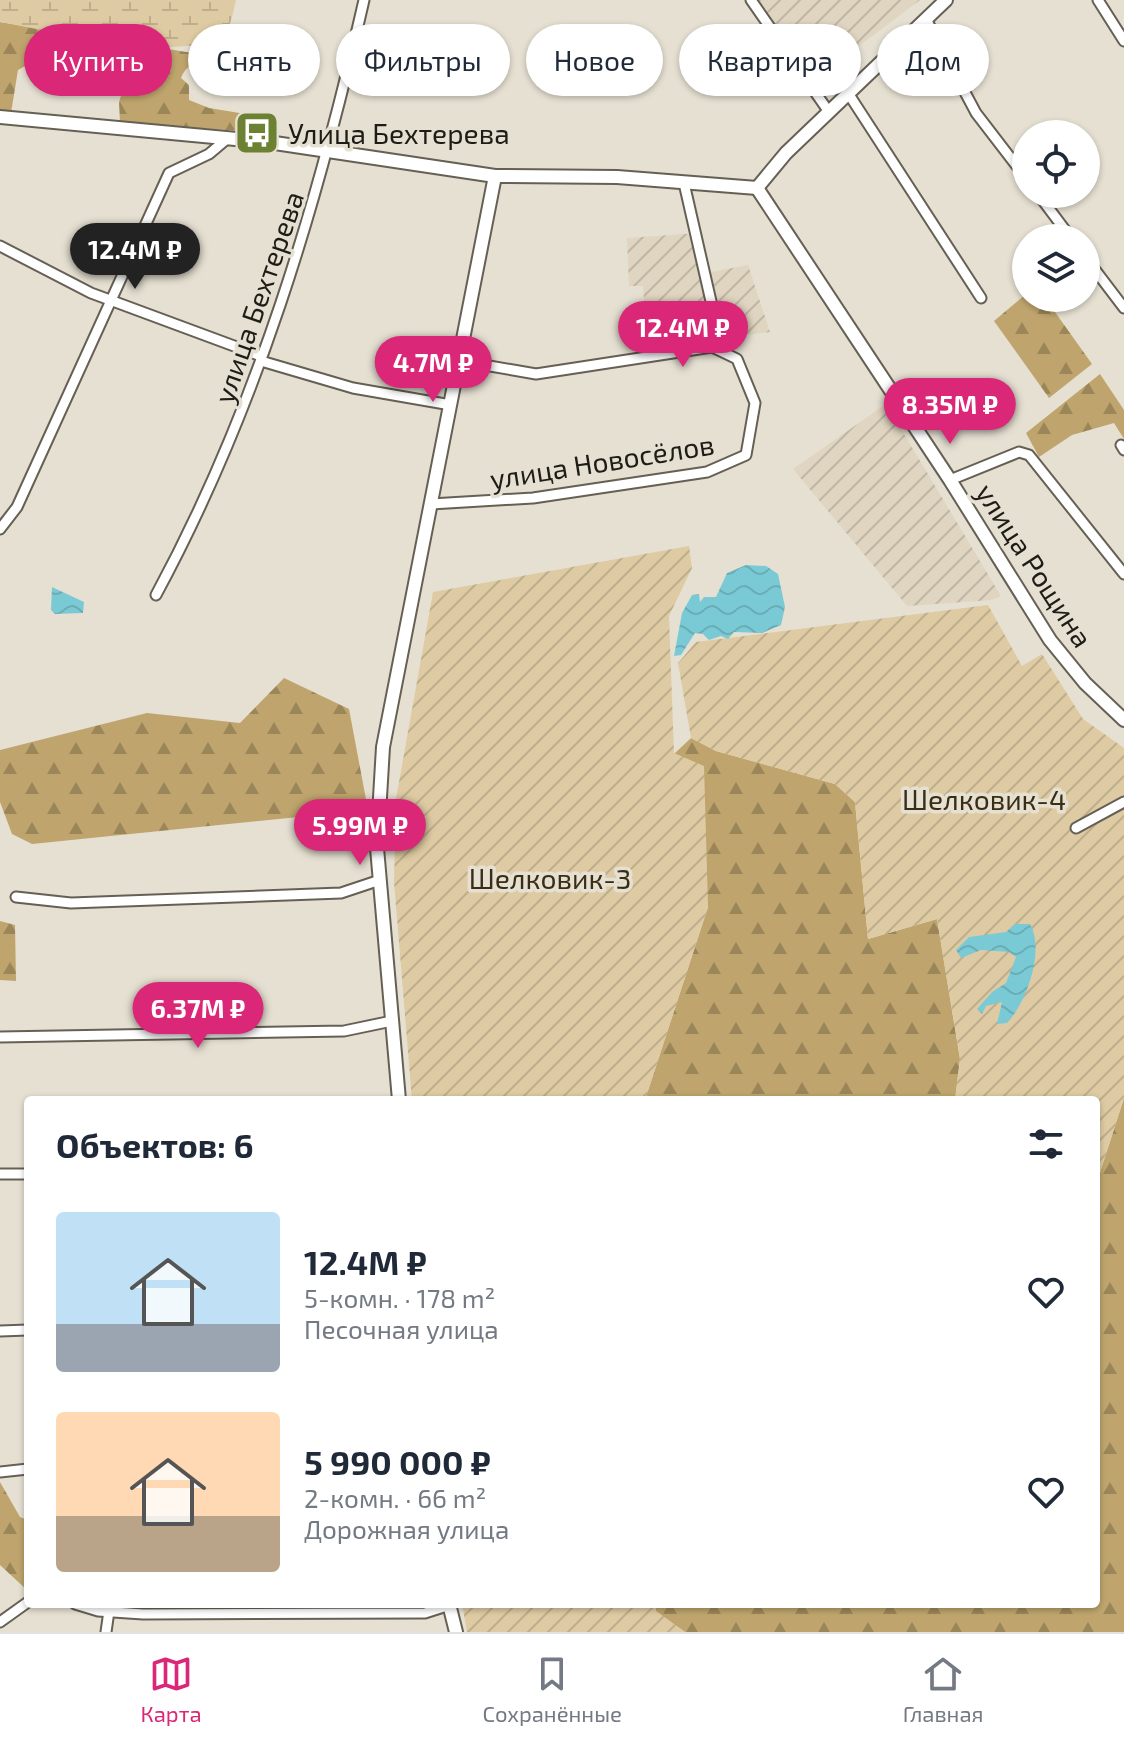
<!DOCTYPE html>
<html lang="ru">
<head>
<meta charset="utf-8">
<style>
  :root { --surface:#fff; --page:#f2f2f3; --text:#1f2937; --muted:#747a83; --line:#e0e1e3; --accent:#db2777 }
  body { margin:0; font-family:"Exo 2",sans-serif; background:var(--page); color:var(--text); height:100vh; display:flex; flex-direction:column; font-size:30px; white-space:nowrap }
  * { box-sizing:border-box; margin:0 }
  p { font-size:26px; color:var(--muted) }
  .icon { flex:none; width:44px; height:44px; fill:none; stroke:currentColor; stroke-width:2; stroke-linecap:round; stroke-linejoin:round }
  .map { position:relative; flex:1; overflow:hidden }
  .details { position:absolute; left:24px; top:1096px; width:1076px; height:512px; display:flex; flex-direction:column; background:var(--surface); border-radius:8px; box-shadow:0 2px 6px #0004 }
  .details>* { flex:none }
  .hud { position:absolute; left:24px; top:24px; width:1076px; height:72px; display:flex; gap:16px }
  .tools { position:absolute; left:1012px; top:120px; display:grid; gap:16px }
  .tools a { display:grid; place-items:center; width:88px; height:88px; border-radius:50%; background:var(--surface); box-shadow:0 2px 6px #0004; font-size:40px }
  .price { position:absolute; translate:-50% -68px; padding:0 18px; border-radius:28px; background:var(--accent); color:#fff; font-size:26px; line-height:52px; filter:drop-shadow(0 2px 4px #0008) }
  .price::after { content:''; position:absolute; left:50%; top:48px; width:24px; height:18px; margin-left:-12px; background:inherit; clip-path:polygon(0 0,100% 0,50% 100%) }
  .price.active { background:#222; color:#fff }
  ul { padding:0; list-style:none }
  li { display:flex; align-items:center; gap:24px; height:200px; padding:0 32px }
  li span { display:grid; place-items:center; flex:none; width:224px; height:160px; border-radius:8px; color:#555 }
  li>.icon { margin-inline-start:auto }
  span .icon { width:96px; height:96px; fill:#fffc; stroke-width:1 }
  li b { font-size:34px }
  h2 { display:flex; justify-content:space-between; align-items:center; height:96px; padding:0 32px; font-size:34px }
  .tag { padding:0 28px; border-radius:36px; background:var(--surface); box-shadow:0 2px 6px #0004; font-size:28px; line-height:72px }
  .tag.active { background:var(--accent); color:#fff }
  .dock { display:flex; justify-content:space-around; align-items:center; height:112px; border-top:2px solid var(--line); background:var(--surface); font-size:22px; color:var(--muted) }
  .dock a { display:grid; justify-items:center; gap:4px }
  .dock .active { color:var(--accent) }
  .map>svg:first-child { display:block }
  .industrial { fill:url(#industrial-furrows) }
  .forest { fill:url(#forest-firs) }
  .wetland { fill:url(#wetland-marsh) }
  .garden { fill:url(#garden-furrows) }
  .water { fill:url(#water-waves) }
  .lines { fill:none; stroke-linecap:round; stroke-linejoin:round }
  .street-casing { stroke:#666054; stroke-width:13 }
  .secondary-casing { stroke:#666054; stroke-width:16 }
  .street { stroke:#fff; stroke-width:9 }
  .secondary { stroke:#fff; stroke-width:12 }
  .labels { text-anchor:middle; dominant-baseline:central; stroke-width:7; stroke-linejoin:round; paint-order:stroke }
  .poi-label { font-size:28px; fill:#1e1c17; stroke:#e6e0d2; text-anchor:start }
  .street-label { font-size:28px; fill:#1e1c17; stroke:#e6e0d2 }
  .park-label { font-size:28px; fill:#392d13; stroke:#e6e0d2 }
</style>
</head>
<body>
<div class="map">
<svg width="1124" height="1632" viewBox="0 0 1124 1632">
  <defs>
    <pattern id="industrial-furrows" width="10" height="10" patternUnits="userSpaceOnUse" patternTransform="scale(2)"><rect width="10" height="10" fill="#dfd5c1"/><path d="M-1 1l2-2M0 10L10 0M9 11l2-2" fill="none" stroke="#bfb6a5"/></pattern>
    <pattern id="forest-firs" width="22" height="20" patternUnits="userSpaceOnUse" patternTransform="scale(2)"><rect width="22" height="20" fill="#bfa56d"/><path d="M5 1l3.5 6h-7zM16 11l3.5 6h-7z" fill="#9b8659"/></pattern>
    <pattern id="wetland-marsh" width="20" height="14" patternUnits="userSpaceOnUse" patternTransform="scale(2)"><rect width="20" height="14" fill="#decba3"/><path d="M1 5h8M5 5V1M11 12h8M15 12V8" fill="none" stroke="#beae8c"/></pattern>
    <pattern id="garden-furrows" width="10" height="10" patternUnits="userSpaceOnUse" patternTransform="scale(2)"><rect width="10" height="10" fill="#decba3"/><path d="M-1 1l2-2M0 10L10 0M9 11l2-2" fill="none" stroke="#beae8c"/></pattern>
    <pattern id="water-waves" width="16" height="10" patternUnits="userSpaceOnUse" patternTransform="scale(2)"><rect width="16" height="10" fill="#7acad6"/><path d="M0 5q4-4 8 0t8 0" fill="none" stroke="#69adb7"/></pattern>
  </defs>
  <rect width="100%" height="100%" fill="#e6e0d2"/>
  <g class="industrial">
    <polygon points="757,0 920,0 855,49 855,70 822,95"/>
    <polygon points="699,233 706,273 748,265 770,332 648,348 643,286 629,286 627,238"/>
    <polygon points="886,404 1001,596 992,600 907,606 793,469"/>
  </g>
  <g class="forest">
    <path d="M0,22l205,33 4,3 -3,4c-12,0 -21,5 -25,16l8,7v15l20,8 43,7 3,9 -14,7 -121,-8 -1,-21 8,-25 -7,-20c-34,-1 -72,-6 -102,13l-7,43 -11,-2z"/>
    <polygon points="1026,294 1026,298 1045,298 1092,364 1049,398 994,321"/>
    <polygon points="1100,374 1124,410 1124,439 1114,423 1072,435 1039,457 1026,433"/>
    <polygon points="284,678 349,709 368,810 32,844 12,834 0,802 0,750 147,713 240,723"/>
    <polygon points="691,738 716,751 835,784 855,802 868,939 937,919 960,1059 955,1100 645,1100 708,907 674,754"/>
    <polygon points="0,921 15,925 16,981 0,980"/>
    <polygon points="1124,1098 1124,1632 685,1632 655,1611 656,1604 1096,1604 1096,1185"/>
    <polygon points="0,1482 20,1517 28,1520 28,1591 0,1565"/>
  </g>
  <path class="wetland" d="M0,0h236c-3,12 -4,25 -13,34 -39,32 -174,-4 -223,-12z"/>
  <g class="garden">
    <polygon points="689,546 692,568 669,616 674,753 704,766 708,907 645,1100 412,1100 394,882 396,799 433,592"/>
    <polygon points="988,605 1022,666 1042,654 1083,719 1124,748 1124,1098 1096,1185 1096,1100 955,1100 960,1059 937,919 868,939 855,802 835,784 716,751 691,738 678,663 696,642"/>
    <polygon points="462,1604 656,1604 656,1611 685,1632 467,1632"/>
  </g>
  <g class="water">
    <polygon points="746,565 766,566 778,574 785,607 781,625 762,633 734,632 728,639 721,636 709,640 703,634 695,633 681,655 674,656 682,613 692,595 699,594 700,602 704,597 716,597 727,573"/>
    <polygon points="52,587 84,602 83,613 55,614 51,610"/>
    <path d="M1015,924h15c15,26 -3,78 -23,99l-10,1 5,-22 -16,4 -4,8 -5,-5 15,-17 14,-9 10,-26 -7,-5 -28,-2 -20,8 -5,-8 13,-13 37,-5z"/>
  </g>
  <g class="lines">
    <g class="street-casing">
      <g id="street">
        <polyline points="751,0 829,112"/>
        <polyline points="1098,0 1124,41"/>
        <polyline points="926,19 976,113 1026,178"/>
        <polyline points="848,93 981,298"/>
        <polyline points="1038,194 1071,238"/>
        <polyline points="0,246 91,293 261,356"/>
        <polyline points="1086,258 1124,308"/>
        <polyline points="261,361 353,388 451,405"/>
        <polyline points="461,361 536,374 712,347 718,332 684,183"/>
        <polyline points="1121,445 1124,450"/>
        <polyline points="950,480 1019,452 1029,455 1124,574"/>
        <polyline points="431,504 533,498 707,472 746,455 755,403 737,359 712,347"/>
        <polyline points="0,529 17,507 169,173 209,154 228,138"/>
        <path d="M156,595c101,-187 161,-389 208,-595"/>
        <polyline points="1076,828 1124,802"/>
        <polyline points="16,897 71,903 341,893 380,880"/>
        <polyline points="0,1037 344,1031 392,1021"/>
        <polyline points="0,1174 28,1174"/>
        <polyline points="0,1331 28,1330"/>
        <polyline points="0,1472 28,1469"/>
        <polyline points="75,1604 98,1611 143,1614 425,1613 450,1605"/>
        <polyline points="0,1622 28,1602"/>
        <polyline points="106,1632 109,1611"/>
      </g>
    </g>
    <g class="secondary-casing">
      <g id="secondary">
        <polyline points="0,117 268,142 495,176 617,177 757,188"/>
        <polyline points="757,188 950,480 1050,640 1085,683 1124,720"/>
        <polyline points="757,188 786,153 946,0"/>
        <polyline points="399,1100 377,848 383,747 495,176"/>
        <polyline points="449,1604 456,1632"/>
      </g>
    </g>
    <use href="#street" class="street"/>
    <use href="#secondary" class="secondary"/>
  </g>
  <defs>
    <g id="bus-square" transform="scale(2.3)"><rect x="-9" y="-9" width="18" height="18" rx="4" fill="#6d8132" stroke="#e6e0d2"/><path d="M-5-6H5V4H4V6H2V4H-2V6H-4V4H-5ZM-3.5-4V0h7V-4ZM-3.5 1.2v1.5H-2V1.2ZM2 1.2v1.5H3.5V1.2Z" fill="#fff"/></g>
  </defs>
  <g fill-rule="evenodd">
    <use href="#bus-square" x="257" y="133"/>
  </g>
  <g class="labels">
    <g class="poi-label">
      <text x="288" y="133">Улица Бехтерева</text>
    </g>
    <g class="street-label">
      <text transform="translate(258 297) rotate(-71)">улица Бехтерева</text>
      <text transform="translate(602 461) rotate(-9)">улица Новосёлов</text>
      <text transform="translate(1035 565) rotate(57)">улица Рощина</text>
    </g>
    <g class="park-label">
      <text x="984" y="799">Шелковик-4</text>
      <text x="550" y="878">Шелковик-3</text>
    </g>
  </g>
</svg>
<div class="tools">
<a><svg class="icon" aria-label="locate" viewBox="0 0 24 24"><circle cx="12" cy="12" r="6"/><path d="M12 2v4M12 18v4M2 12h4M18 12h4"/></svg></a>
<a><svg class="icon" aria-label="layers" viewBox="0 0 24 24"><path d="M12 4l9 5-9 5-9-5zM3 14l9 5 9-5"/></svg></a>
</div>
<b class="price active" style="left:135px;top:291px">12.4M ₽</b>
<b class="price" style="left:683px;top:369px">12.4M ₽</b>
<b class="price" style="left:433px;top:404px">4.7M ₽</b>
<b class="price" style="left:950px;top:446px">8.35M ₽</b>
<b class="price" style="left:360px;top:867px">5.99M ₽</b>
<b class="price" style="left:198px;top:1050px">6.37M ₽</b>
<div class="hud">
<a class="tag active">Купить</a>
<a class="tag">Снять</a>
<a class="tag">Фильтры</a>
<a class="tag">Новое</a>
<a class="tag">Квартира</a>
<a class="tag">Дом</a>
</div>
<section class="details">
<h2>Объектов: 6<svg class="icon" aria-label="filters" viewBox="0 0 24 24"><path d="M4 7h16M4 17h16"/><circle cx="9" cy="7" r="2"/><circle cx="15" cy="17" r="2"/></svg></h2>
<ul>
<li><span style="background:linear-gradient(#bfe0f5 70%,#9aa5b1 0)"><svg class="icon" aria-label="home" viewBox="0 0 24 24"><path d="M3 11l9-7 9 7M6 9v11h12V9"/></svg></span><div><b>12.4M ₽</b><p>5-комн. · 178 m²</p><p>Песочная улица</p></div><svg class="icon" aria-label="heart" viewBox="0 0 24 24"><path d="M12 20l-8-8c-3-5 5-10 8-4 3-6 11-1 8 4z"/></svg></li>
<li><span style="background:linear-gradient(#ffd9b3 65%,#b9a48a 0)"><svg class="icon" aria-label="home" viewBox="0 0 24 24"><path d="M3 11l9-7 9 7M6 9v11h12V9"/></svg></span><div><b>5 990 000 ₽</b><p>2-комн. · 66 m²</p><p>Дорожная улица</p></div><svg class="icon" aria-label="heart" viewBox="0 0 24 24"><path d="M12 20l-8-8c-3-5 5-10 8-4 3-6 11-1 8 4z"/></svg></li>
</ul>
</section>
</div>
<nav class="dock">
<a class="active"><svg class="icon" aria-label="map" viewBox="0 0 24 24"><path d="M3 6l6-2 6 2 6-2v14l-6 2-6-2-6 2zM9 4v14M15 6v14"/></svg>Карта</a>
<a><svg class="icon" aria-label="saved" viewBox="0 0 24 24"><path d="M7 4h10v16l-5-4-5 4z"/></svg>Сохранённые</a>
<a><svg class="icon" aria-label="home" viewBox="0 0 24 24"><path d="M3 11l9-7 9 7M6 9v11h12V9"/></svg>Главная</a>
</nav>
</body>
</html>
